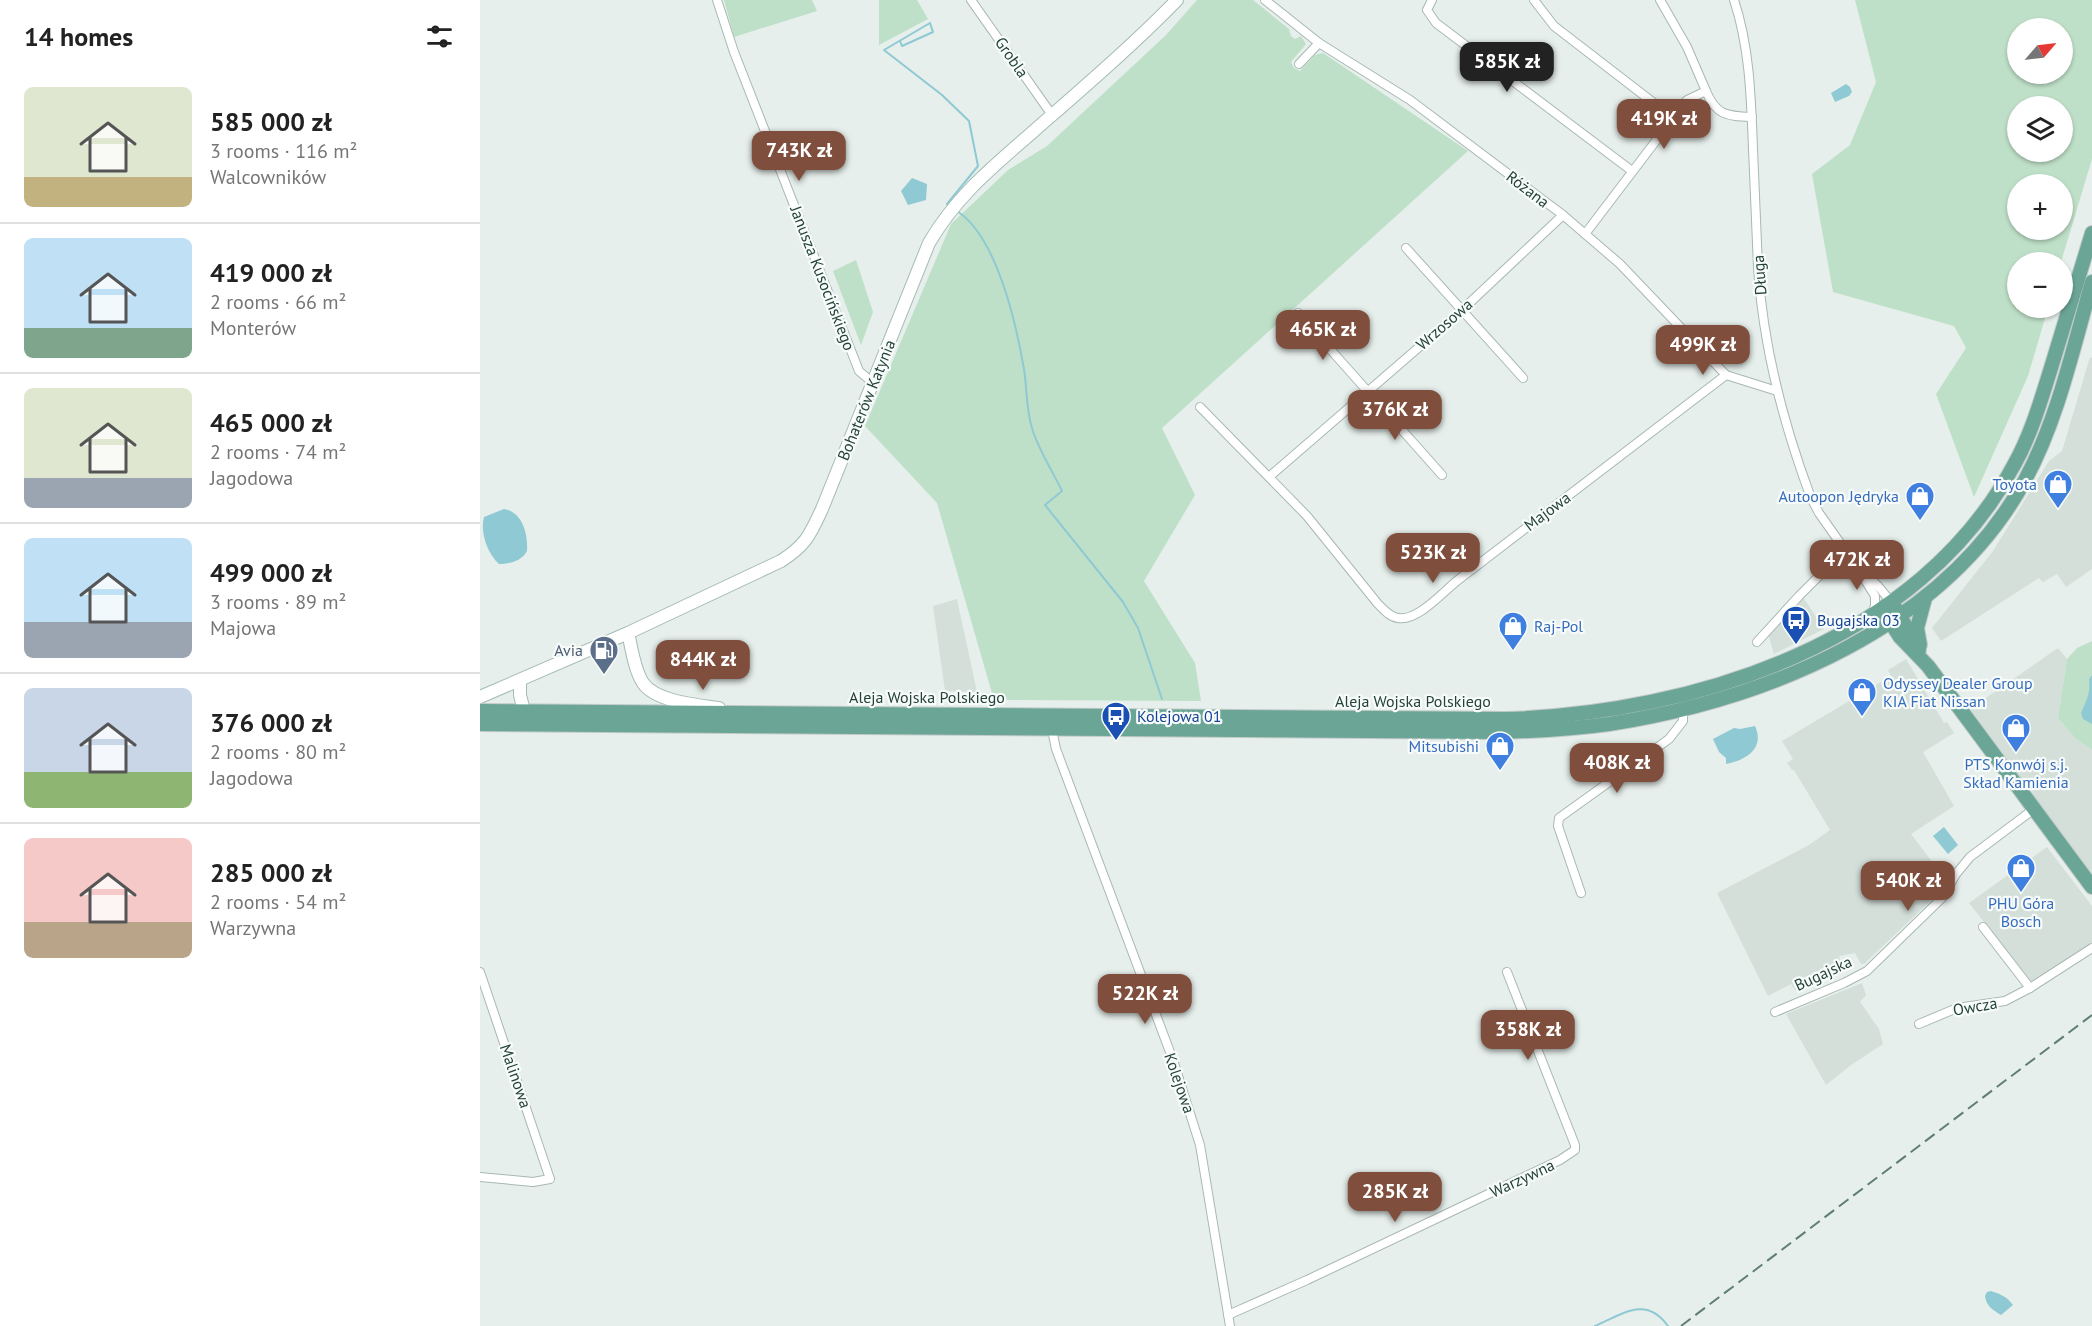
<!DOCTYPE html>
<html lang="en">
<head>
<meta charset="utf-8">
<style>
  :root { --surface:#fff; --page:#f6f6f6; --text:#222; --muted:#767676; --line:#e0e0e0; --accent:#804e3d }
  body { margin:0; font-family:"PT Sans",sans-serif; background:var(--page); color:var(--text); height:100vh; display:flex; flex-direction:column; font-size:22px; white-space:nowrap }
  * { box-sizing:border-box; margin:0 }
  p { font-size:20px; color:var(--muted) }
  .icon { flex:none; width:33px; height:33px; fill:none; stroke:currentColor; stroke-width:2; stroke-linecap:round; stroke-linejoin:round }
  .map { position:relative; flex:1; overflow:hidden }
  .sheet { display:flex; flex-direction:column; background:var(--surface); width:480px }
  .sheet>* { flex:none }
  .needle { width:39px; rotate:62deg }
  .tools { position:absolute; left:1527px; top:18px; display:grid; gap:12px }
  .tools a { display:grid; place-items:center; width:66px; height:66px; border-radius:50%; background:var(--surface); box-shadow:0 2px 4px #0004; font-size:30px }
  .price { position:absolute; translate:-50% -51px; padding:0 14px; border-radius:12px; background:var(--accent); color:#fff; font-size:20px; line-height:39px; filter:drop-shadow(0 2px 3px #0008) }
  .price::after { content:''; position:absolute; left:50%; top:36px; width:18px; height:14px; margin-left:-9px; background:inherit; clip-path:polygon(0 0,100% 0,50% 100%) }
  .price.current { background:#222; color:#fff }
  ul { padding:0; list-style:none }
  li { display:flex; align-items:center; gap:18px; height:150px; padding:0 24px }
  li+li { border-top:2px solid var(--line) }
  li span { display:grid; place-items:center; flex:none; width:168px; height:120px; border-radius:9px; color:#555 }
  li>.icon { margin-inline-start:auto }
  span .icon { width:72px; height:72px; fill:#fffc; stroke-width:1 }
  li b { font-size:26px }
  h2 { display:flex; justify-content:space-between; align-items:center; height:72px; padding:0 24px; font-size:26px }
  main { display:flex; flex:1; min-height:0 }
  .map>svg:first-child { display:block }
  .built { fill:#d4dfda }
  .green { fill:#bfe0c8; fill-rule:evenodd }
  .water { fill:#8ec9d4 }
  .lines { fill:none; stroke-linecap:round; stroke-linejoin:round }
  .stream { stroke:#8ec9d4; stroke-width:2 }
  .street-casing { stroke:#a8b8b2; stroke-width:10 }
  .secondary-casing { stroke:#a4bbb3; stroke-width:14 }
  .primary-casing { stroke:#c2cac8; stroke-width:16 }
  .street { stroke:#fff; stroke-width:8 }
  .secondary { stroke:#fff; stroke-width:12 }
  .primary { stroke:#6aa596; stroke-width:14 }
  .rail { stroke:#5f7d75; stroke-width:2; stroke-dasharray:12 6; stroke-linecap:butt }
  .labels { text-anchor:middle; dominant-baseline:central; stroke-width:4.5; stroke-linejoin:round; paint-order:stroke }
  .street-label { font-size:16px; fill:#24423a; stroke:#f7fbf9 }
  .shop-label { font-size:16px; fill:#366cbe; stroke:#f7fbf9; text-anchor:end }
  .transit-label { font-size:16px; fill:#164399; stroke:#f7fbf9; text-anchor:start }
  .service-label { font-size:16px; fill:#4e5e75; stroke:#f7fbf9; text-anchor:end }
</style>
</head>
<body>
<main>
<section class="sheet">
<h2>14 homes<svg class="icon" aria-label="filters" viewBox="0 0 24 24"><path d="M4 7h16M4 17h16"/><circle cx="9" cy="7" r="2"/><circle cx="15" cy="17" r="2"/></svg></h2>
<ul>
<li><span style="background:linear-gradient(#dfe7d0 75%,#c2b280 0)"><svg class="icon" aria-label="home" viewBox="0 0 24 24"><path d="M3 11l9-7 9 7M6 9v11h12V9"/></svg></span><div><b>585 000 zł</b><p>3 rooms · 116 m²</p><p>Walcowników</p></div></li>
<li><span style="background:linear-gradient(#bfe0f5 75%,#7fa58c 0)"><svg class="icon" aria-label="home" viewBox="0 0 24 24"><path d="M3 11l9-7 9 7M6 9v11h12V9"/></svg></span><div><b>419 000 zł</b><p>2 rooms · 66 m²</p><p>Monterów</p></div></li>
<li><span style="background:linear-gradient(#dfe7d0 75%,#9aa5b1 0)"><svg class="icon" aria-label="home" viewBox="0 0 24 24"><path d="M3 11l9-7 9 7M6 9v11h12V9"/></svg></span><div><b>465 000 zł</b><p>2 rooms · 74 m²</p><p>Jagodowa</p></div></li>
<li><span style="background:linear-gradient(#bfe0f5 70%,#9aa5b1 0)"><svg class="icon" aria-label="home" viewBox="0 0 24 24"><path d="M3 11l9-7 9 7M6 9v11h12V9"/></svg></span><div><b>499 000 zł</b><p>3 rooms · 89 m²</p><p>Majowa</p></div></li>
<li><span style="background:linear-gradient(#c9d6e8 70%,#8fb573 0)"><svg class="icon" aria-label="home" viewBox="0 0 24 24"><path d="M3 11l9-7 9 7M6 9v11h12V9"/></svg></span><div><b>376 000 zł</b><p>2 rooms · 80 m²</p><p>Jagodowa</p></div></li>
<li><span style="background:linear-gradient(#f6c9c9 70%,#b9a48a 0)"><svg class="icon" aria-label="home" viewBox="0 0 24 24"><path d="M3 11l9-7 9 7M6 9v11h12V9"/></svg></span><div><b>285 000 zł</b><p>2 rooms · 54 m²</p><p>Warzywna</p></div></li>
</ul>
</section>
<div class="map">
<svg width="1612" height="1326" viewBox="0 0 1612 1326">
  <rect width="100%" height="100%" fill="#e6efeb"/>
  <g class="built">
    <polygon points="1610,357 1612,358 1612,569 1586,587 1577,574 1563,582 1559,578 1461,641 1452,628 1513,551 1569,461 1582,451"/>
    <polygon points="1323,597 1344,629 1294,654 1288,634"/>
    <polygon points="477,599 497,692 465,691 453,606"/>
    <polygon points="1578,648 1587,659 1578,718 1595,738 1612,750 1612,875 1553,795 1552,790 1541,779 1490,709"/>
    <polygon points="1426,659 1464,723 1467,722 1474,733 1443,752 1474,806 1431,834 1466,880 1464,888 1384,964 1381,964 1375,953 1359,956 1361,965 1358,967 1315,990 1311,984 1288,996 1237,893 1329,845 1350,830 1314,770 1312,770 1307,763 1313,759 1302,741 1411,676 1408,670"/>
    <polygon points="1567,847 1612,906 1612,944 1551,982 1489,903"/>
    <polygon points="1382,983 1386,995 1380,1002 1399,1029 1403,1044 1371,1065 1346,1085 1306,1014"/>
  </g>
  <g class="green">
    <polygon points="244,0 332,0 337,11 254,37"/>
    <polygon points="399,0 437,0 448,19 399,45"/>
    <polygon points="717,0 773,0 809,29 811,36 815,39 821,36 826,44 811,62 814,68 820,71 835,55 843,53 988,151 682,428 715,495 664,581 715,663 721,701 514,700 457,503 385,426 471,224 528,170 567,146 686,35"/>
    <path d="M1375,0h237v159l-31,103h-43v46h30l-20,68 -54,121 -38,-103 30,-46 -12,-22 -121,-34 -21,-118 38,-29 26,-63zM1538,28h44v46h-44zM1538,106h44v46h-44zM1538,184h44v46h-44z"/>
    <polygon points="376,260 393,312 381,345 353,271"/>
    <polygon points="1386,624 1388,628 1302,671 1226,697 1225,693"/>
    <polygon points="1612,641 1612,750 1595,738 1578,718 1587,659 1597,648"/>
  </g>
  <g class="water">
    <polygon points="1366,84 1370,87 1372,92 1369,96 1355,102 1351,93"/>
    <polygon points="432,178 447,184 446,200 428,205 421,191"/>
    <path d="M24,509c19,3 24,26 23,42 -5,10 -18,13 -28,13 -12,-11 -19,-32 -15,-47z"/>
    <path d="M1612,675v49l-9,-5 -2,-6c5,-12 10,-20 8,-34z"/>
    <path d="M1275,726c10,22 -8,34 -29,38v-6l-7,-6 -6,-13 21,-11 6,1z"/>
    <polygon points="1464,827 1478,845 1468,854 1453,836"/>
    <path d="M1511,1291c10,3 16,6 22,14l-12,10c-8,-5 -15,-9 -16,-19l2,-4z"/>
  </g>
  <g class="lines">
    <g class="stream">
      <polyline points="420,41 422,46 453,32 450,23 404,50 462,95 489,121 498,166 467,204 469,206"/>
      <path d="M477,211c40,26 59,112 67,158 3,19 2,40 8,59 5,19 21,44 30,63l-17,14 78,97 15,26 24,71"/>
      <path d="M1115,1326c28,-12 51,-31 73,0"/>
    </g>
    <g class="street-casing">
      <g id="street">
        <polyline points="237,0 254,52 379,371 393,383"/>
        <polyline points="491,0 572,115"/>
        <polyline points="785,0 839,43 930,100 1083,215 1140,264 1246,375 1297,391"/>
        <polyline points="952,0 947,10 956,23 1152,171"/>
        <polyline points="1054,0 1074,26 1192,117"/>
        <polyline points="1180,0 1207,47 1226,91"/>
        <path d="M1254,0c16,48 17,99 19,149 2,39 3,79 5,118 5,80 25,156 53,231l8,15 38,54 18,29v9l-2,8"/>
        <polyline points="819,64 839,43"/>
        <path d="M1105,234l102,-134 19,-9c10,25 22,25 46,26"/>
        <polyline points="926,248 1043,378"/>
        <polyline points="818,313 962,475"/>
        <path d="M720,407l107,109 71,88c6,6 12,13 20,14 19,4 46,-27 60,-38l268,-205"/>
        <polyline points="789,477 982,310 1083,215"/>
        <polyline points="1384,573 1398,586 1411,602"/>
        <polyline points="1277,642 1319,596 1365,550"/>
        <polyline points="571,725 576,749 693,1060 720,1145 750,1326"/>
        <polyline points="1101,893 1078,826 1079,818 1189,739 1203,721 1203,709"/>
        <polyline points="1503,927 1550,988"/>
        <polyline points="0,972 70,1179 53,1182 0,1177"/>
        <polyline points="1295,1012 1364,983 1387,971 1462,898 1476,874 1490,857 1554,809"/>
        <polyline points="1439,1024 1477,1008 1525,1001 1550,988 1612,948"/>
        <polyline points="748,1315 827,1280 1080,1160 1095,1150 1095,1145 1027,972"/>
      </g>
    </g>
    <g class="secondary-casing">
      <g id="secondary">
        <path d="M148,633c4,16 6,36 15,50 13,19 55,22 76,25"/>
        <polyline points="40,680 40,695 44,711"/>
        <path d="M0,697l148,-64 153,-72c25,-16 29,-26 41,-52l107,-266c28,-48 65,-77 106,-113 48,-42 97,-84 142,-130"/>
      </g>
    </g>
    <g class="primary-casing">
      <g id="primary">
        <polyline points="1416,609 1439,650"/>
        <polyline points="1406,615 1420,637 1448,666 1492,725 1612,887"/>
        <polyline points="1440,645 1437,628 1445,598"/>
        <path d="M0,711l1026,8c190,-6 413,-77 508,-254 17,-30 27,-65 37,-97 14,-45 27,-90 41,-135"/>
        <path d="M0,724l1020,8c36,-1 73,-3 109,-8 159,-25 335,-96 416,-244 33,-61 48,-132 67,-198"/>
      </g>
    </g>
    <use href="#street" class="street"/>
    <use href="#secondary" class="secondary"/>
    <use href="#primary" class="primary"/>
    <polyline class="rail" points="1201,1326 1612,1015"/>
  </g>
  <defs>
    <g id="shop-pin" transform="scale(1.5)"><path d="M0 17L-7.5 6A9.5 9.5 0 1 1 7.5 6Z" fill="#3f7fe0" stroke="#f7fbf9"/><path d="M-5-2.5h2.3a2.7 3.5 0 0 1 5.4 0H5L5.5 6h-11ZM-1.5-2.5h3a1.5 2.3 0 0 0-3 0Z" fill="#fff"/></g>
    <g id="bus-pin" transform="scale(1.5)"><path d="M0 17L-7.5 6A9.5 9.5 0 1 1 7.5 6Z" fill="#1a4fb4" stroke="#f7fbf9"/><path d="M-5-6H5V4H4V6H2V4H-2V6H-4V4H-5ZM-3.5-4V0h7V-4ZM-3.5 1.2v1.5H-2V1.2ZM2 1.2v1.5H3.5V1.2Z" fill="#fff"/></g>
    <g id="fuel-pin" transform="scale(1.5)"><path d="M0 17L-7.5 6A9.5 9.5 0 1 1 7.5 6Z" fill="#5c6f8a" stroke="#f7fbf9"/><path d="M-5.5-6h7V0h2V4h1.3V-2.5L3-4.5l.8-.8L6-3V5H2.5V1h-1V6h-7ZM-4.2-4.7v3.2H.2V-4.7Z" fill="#fff"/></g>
  </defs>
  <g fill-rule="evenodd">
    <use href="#shop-pin" x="1578" y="484"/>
    <use href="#shop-pin" x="1440" y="496"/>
    <use href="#bus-pin" x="1316" y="620"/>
    <use href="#shop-pin" x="1033" y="626"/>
    <use href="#fuel-pin" x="124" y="650"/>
    <use href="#shop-pin" x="1382" y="692"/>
    <use href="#bus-pin" x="636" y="716"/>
    <use href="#shop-pin" x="1536" y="728"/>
    <use href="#shop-pin" x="1020" y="746"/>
    <use href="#shop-pin" x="1541" y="868"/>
  </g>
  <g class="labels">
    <g class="street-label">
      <text transform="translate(532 57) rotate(55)">Grobla</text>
      <text transform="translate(1048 189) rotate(37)">Różana</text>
      <text transform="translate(1279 275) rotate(-94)">Długa</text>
      <text transform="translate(343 278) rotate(69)">Janusza Kusocińskiego</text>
      <text transform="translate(964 324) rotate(-41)">Wrzosowa</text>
      <text transform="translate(386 400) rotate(-68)">Bohaterów Katynia</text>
      <text transform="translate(1067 511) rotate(-37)">Majowa</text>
      <text x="447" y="697">Aleja Wojska Polskiego</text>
      <text x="933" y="701">Aleja Wojska Polskiego</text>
      <text transform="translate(1343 973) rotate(-25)">Bugajska</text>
      <text transform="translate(1495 1006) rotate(-10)">Owcza</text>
      <text transform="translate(36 1076) rotate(71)">Malinowa</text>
      <text transform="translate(700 1083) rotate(71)">Kolejowa</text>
      <text transform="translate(1042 1178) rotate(-25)">Warzywna</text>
    </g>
    <g class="shop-label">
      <text x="1557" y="484">Toyota</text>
      <text x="1419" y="496">Autoopon Jędryka</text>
      <text x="1054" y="626" text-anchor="start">Raj-Pol</text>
      <text x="1403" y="683" text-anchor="start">Odyssey Dealer Group<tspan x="1403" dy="18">KIA Fiat Nissan</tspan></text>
      <text x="999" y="746">Mitsubishi</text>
      <text x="1536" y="764" text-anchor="middle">PTS Konwój s.j.<tspan x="1536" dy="18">Skład Kamienia</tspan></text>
      <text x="1541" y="903" text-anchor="middle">PHU Góra<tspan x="1541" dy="18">Bosch</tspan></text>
    </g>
    <g class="transit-label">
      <text x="1337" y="620">Bugajska 03</text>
      <text x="657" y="716">Kolejowa 01</text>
    </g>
    <g class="service-label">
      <text x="103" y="650">Avia</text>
    </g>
  </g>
</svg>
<div class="tools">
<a><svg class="needle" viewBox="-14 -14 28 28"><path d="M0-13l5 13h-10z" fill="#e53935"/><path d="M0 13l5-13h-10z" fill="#767676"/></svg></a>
<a><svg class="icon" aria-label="layers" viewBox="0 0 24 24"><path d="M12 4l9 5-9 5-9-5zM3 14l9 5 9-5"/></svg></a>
<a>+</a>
<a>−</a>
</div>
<b class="price current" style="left:1027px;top:93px">585K zł</b>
<b class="price" style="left:1184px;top:150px">419K zł</b>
<b class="price" style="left:319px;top:182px">743K zł</b>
<b class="price" style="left:843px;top:361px">465K zł</b>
<b class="price" style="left:1223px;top:376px">499K zł</b>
<b class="price" style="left:915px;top:441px">376K zł</b>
<b class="price" style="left:953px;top:584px">523K zł</b>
<b class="price" style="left:1377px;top:591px">472K zł</b>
<b class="price" style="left:223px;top:691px">844K zł</b>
<b class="price" style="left:1137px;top:794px">408K zł</b>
<b class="price" style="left:1428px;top:912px">540K zł</b>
<b class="price" style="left:665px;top:1025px">522K zł</b>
<b class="price" style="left:1048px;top:1061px">358K zł</b>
<b class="price" style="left:915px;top:1223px">285K zł</b>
</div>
</main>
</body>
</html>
